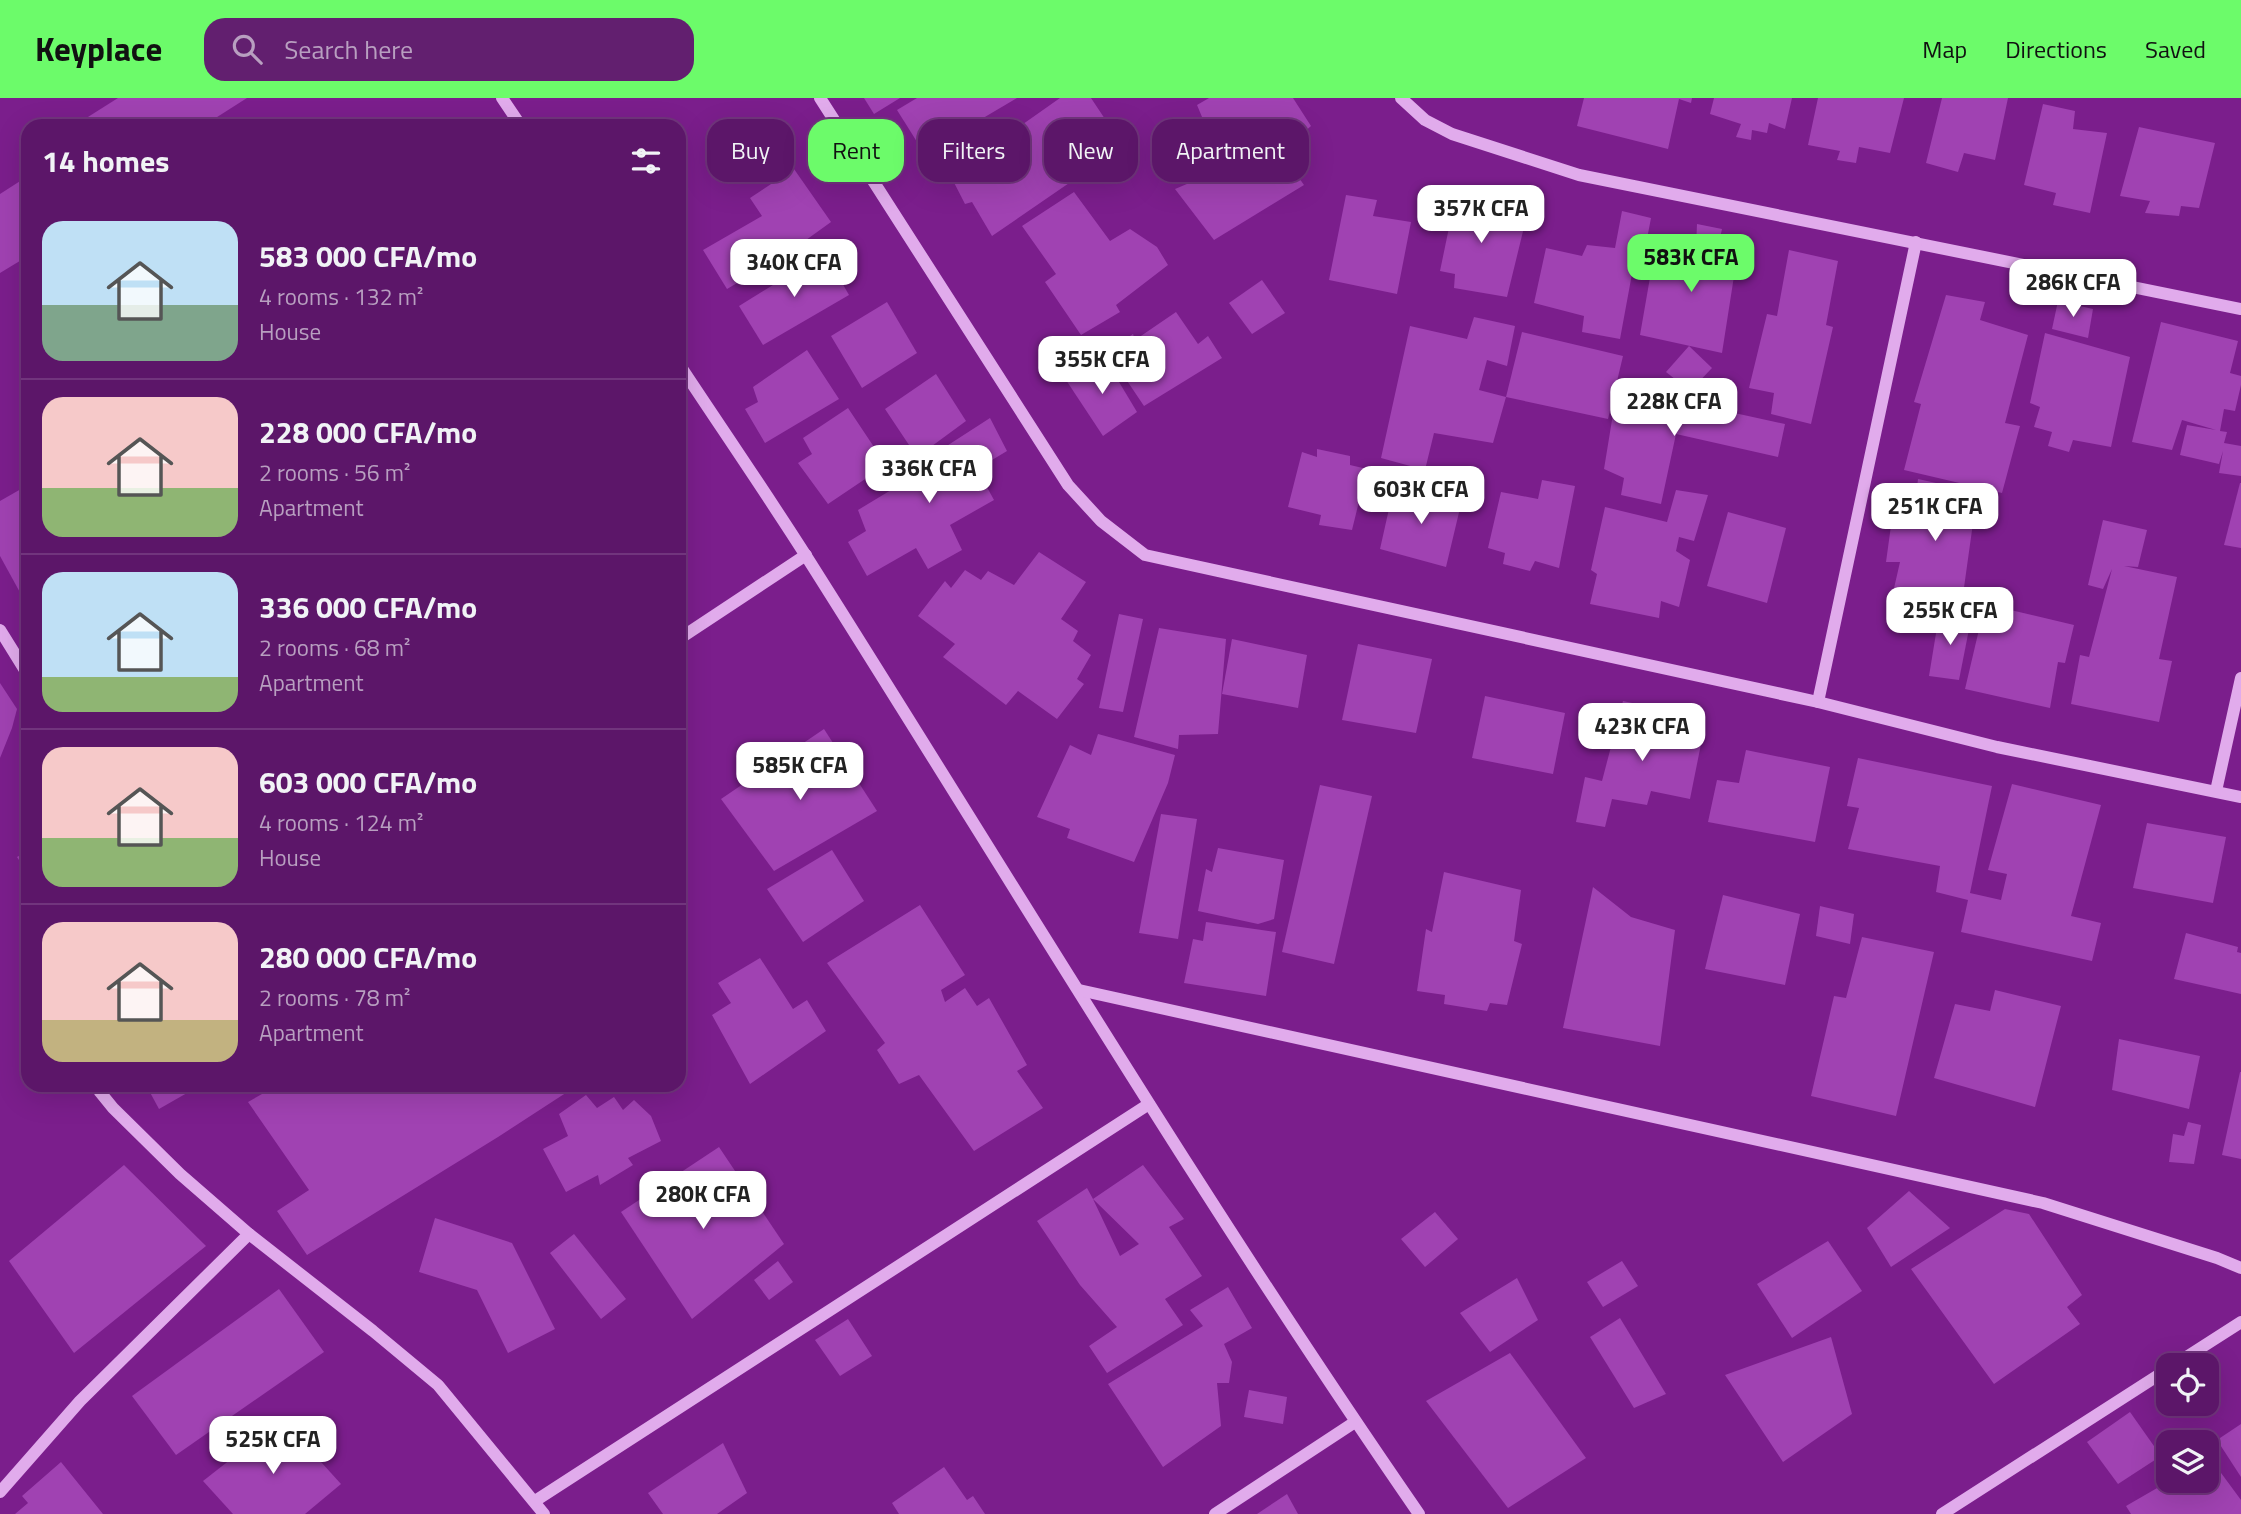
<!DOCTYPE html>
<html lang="en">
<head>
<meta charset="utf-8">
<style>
  :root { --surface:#5c1669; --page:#621f6f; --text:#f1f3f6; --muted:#b89fc0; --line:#71357d; --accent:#6cfb6a }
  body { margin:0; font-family:"Titillium Web",sans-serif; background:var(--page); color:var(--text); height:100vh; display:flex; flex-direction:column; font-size:26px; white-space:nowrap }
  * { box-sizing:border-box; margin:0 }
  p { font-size:23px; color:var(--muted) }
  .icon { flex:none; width:38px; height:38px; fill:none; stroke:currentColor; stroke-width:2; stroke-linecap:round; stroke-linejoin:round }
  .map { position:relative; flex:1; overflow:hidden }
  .sheet { position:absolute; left:21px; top:21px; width:665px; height:973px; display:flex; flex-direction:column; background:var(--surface); border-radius:21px; box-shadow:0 7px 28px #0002,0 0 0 2px var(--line) }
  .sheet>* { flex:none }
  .guide { position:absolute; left:707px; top:21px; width:665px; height:63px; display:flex; gap:14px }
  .fabs { position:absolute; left:2156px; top:1255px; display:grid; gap:14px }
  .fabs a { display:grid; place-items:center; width:63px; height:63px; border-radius:14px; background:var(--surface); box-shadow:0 7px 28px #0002,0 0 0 2px var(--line); font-size:35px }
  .price { position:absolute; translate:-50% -60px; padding:0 16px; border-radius:14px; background:#fff; color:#222; font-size:23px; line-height:46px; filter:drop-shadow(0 2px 4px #0008) }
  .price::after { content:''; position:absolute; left:50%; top:42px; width:21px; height:16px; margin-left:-10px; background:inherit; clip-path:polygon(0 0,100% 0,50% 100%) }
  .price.on { background:var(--accent); color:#111 }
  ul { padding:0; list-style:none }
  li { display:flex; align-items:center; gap:21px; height:175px; padding:0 21px }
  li+li { border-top:2px solid var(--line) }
  li span { display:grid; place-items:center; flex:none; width:196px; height:140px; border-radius:21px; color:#555 }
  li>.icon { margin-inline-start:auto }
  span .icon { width:84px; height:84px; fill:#fffc; stroke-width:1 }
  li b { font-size:30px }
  h2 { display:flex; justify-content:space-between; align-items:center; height:84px; padding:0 21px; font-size:30px }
  .tag { padding:0 24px; border-radius:21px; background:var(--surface); box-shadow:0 7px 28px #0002,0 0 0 2px var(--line); font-size:24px; line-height:63px }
  .tag.on { background:var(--accent); color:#111 }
  header { display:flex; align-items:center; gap:42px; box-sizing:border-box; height:98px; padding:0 35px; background:var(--accent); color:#111 }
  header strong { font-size:33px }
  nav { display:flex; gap:38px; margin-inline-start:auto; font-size:24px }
  .search { width:490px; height:63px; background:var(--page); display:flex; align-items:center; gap:18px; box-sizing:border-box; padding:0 24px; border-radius:21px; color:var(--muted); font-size:26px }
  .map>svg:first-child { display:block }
  .building { fill:#a042b2; fill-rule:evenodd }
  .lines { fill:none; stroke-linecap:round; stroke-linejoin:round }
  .minor { stroke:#e1abec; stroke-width:12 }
</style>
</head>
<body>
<header>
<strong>Keyplace</strong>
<div class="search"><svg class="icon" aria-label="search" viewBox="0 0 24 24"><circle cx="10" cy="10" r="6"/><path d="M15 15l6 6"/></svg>Search here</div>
<nav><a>Map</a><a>Directions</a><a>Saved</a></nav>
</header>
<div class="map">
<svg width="2241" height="1416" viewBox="0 0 2241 1416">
  <rect width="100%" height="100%" fill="#7b1e8c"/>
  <g class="building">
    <polygon points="118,0 247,0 203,28 84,28 80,24"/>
    <polygon points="864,0 900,0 874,16"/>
    <polygon points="917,0 1017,0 924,55 897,12"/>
    <polygon points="1060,0 1091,0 1113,33 1120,28 1131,45 1107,59 992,138 972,104 965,106 945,67 993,37 996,45"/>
    <polygon points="1209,0 1293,0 1311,28 1287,49 1299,66 1292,70 1304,87 1214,142 1175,91 1194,83 1169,43 1202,19 1197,7"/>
    <polygon points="1584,0 1692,0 1691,5 1679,1 1668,51 1577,28"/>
    <polygon points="1714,0 1792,0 1785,31 1769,25 1767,35 1752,32 1751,42 1736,39 1741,26 1710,16"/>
    <polygon points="1818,0 1904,0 1890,55 1859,49 1856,65 1837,62 1840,53 1808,47"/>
    <polygon points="1942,0 2008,0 1995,62 1964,55 1958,74 1926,65"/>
    <polygon points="2043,6 2075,13 2073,31 2107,35 2090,115 2053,107 2056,95 2024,87"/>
    <polygon points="2139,29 2215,45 2199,110 2181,108 2179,118 2145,115 2150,103 2120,98"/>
    <polygon points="794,71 831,124 788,155 727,191 703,152 762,118 750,100"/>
    <polygon points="28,78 28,158 0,175 0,96"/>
    <polygon points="1457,91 1491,93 1487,116 1526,121 1507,199 1454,190 1455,176 1440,173"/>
    <polygon points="1074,94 1110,143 1130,131 1157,149 1168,167 1116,207 1120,214 1081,237 1045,184 1056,176 1022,128"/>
    <polygon points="1346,97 1377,102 1373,118 1411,124 1397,196 1329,182"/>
    <polygon points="1622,113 1651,120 1642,167 1634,165 1620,241 1582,234 1584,218 1534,205 1546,150 1582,158 1587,147 1615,150"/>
    <polygon points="1697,126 1722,131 1717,153 1737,159 1722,255 1640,237 1652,168 1660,172 1663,146 1696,149"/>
    <polygon points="1789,152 1838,163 1826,227 1833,229 1811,326 1771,316 1774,295 1749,290 1767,216 1777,218"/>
    <polygon points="825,155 849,197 763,247 739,208"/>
    <polygon points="1262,182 1285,215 1252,236 1229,205"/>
    <polygon points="1946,197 1985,204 1980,222 2028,237 2005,325 2020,328 2002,395 1904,372 1921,306 1914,304"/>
    <polygon points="2058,203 2093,211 2088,240 2052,231"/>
    <polygon points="887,204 917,255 862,290 831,238"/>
    <polygon points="1176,214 1198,246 1208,238 1222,260 1144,308 1107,253 1133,236 1135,242"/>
    <polygon points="1474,219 1515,228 1507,268 1487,262 1479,292 1506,299 1493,345 1434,335 1425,372 1381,360 1410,228 1467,241"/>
    <polygon points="2161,224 2238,243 2230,275 2241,278 2241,287 2235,313 2224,311 2220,333 2227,334 2224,345 2241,348 2241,378 2219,375 2223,353 2219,366 2180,357 2187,327 2216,332 2182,322 2172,352 2132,344"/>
    <polygon points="1522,234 1623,258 1608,321 1506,299"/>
    <polygon points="2045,235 2130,259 2111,349 2073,342 2069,354 2048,348 2052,334 2034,329 2040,309 2030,305"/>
    <polygon points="1689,248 1712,270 1690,293 1666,274"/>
    <polygon points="807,252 839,301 765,345 745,311 758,304 753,289"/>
    <polygon points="1104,259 1137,314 1103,338 1066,282"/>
    <polygon points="936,276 966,323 917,359 885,311"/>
    <polygon points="1621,290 1785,326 1778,359 1676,336 1661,406 1621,397 1624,380 1604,371 1612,322"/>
    <polygon points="848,310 886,367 828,406 798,365 812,356 803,340"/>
    <polygon points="990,320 1007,353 977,371 994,402 950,427 962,452 928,471 916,450 867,478 848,444 866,433 858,412 944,360 942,351"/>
    <polygon points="1317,351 1350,358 1350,367 1367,371 1352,432 1319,427 1321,417 1288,409 1302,354 1317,359"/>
    <polygon points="1918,381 1990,397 1983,428 1973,425 1961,511 1892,499 1900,464 1886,464 1894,406 1915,406"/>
    <polygon points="1542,382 1575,388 1559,470 1535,463 1530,473 1503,466 1505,455 1488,450 1501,394 1538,401"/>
    <polygon points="2240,385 2241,385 2241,450 2224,447"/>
    <polygon points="28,387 28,509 0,458 0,403"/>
    <polygon points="1413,387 1444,393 1441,402 1461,406 1446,469 1380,451 1393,393 1411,397"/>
    <polygon points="1676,392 1708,397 1694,443 1679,439 1676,453 1690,462 1679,509 1661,503 1659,520 1590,506 1597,476 1591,472 1605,409 1667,424"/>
    <polygon points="1728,414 1786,430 1767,505 1707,488"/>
    <polygon points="2103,422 2147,432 2138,469 2124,468 2177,479 2159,561 2172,563 2159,624 2071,606 2080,557 2089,559 2112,471 2103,491 2088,487"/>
    <polygon points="1039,454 1086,484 1061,521 1078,533 1073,543 1091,557 1077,581 1084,586 1057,621 1018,593 1006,607 943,559 955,546 918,518 945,483 951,490 965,472 981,482 988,473 1014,487"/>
    <polygon points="1985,506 2074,527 2065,565 2058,564 2050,610 1965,591"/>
    <polygon points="1119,516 1143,521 1123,614 1099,610"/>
    <polygon points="1939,517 1971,521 1959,582 1929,578"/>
    <polygon points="1159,530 1226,541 1218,636 1179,637 1178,651 1134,639"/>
    <polygon points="1232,541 1307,557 1298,610 1222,596"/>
    <polygon points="1358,546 1432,561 1416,635 1342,622"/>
    <polygon points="0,585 17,611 12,630 0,660"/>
    <polygon points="1485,598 1565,615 1553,676 1472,660"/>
    <polygon points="1623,603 1669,613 1665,628 1703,636 1690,701 1651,693 1647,707 1612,701 1605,729 1576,724 1585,679 1602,683"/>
    <polygon points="824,631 877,713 774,773 721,701"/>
    <polygon points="1098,636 1175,657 1168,685 1134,764 1067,740 1070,731 1037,719 1070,647 1091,657"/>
    <polygon points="1746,652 1830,669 1815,744 1708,724 1717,682 1739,685"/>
    <polygon points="1858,660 1992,688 1970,795 2001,802 2007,776 1988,772 2012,686 2101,707 2071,818 2101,825 2092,863 1961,834 1968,802 1936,794 1940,768 1848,751 1859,710 1847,708"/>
    <polygon points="1320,687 1372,698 1334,866 1282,854"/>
    <polygon points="1161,716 1197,721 1178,841 1139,835"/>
    <polygon points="2147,725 2226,739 2213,805 2133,790"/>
    <polygon points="1218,750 1284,762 1274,821 1258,826 1198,813 1206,771 1212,774"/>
    <polygon points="832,752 864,803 803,844 767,791"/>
    <polygon points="28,753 28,776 17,759"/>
    <polygon points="1444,774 1521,792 1514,843 1522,846 1507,907 1490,905 1487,913 1444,906 1445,897 1417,893 1426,831 1432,834"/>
    <polygon points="1593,789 1631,819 1675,832 1660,948 1563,930"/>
    <polygon points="1723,797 1800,816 1785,887 1705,871"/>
    <polygon points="920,807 965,877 941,892 945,904 965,890 977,908 989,900 1027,967 1017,973 1043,1010 974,1053 919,977 899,986 877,952 885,945 827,865"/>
    <polygon points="1820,808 1854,816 1850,846 1816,838"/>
    <polygon points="1206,824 1276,834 1266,898 1184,885 1193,841 1203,843"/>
    <polygon points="2186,835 2238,849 2237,854 2241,855 2241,896 2174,881"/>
    <polygon points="1862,839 1934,854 1896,1018 1811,998 1834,898 1846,900"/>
    <polygon points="760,860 793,911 807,902 826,933 750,986 712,917 731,905 718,885"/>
    <polygon points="1995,892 2061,908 2035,1009 1934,980 1955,906 1990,913"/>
    <polygon points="2119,941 2200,958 2189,1011 2112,992"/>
    <polygon points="2240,974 2241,974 2241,1061 2222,1057"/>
    <polygon points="146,987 201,987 159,1011"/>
    <polygon points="278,987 344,987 348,993 358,987 578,987 498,1039 307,1157 277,1113 309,1092 248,1004"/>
    <polygon points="586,997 597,1010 614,999 623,1012 634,1002 651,1018 661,1043 628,1060 633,1067 600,1087 598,1077 566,1094 543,1051 568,1038 559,1016"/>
    <polygon points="2188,1024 2201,1027 2194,1066 2169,1064 2173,1036 2184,1038"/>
    <polygon points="719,1049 784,1146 692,1221 621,1114"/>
    <polygon points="124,1067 206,1148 74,1255 9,1163"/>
    <path d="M1143,1067l41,54 -15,8 33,49 -37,23 18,26 -76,48 -18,-27 28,-19 -37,-42 -43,-64 50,-33 6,11zM1093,1101l46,45 -19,12z"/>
    <polygon points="1909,1093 1950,1130 1891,1169 1867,1130"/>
    <polygon points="2005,1111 2029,1116 2082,1197 2067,1209 2080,1226 1994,1286 1911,1171"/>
    <polygon points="1435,1114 1458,1141 1425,1169 1401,1141"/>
    <polygon points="435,1120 512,1145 555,1231 508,1255 477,1192 419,1174"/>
    <polygon points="574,1136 626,1201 601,1221 550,1155"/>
    <polygon points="1828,1143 1862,1193 1792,1240 1757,1186"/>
    <polygon points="778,1163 793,1184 769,1202 754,1182"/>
    <polygon points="1622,1163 1638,1188 1603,1209 1587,1184"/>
    <polygon points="1517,1180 1538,1222 1490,1254 1460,1215"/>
    <polygon points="1228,1189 1252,1230 1224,1246 1232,1264 1229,1285 1217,1285 1221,1328 1163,1369 1108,1286 1203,1228 1190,1212"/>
    <polygon points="279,1191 324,1254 176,1357 132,1298"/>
    <polygon points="1620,1220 1666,1296 1634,1310 1590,1239"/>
    <polygon points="848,1221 872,1258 840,1278 815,1242"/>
    <polygon points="1831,1239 1852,1316 1783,1364 1725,1277"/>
    <polygon points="1510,1255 1586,1360 1508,1410 1426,1303"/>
    <polygon points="1249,1292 1287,1299 1283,1326 1244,1319"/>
    <polygon points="2130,1314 2161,1358 2118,1386 2087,1344"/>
    <polygon points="282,1321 341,1386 305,1416 233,1416 203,1383"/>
    <polygon points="2241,1326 2241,1379 2217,1342"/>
    <polygon points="723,1345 747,1395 717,1416 663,1416 648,1395"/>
    <polygon points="2210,1360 2241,1402 2241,1416 2131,1416 2126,1408 2171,1382 2207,1382 2207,1362"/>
    <polygon points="61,1364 103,1416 15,1416 28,1405 22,1398"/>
    <polygon points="944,1369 967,1402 973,1398 985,1416 899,1416 892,1405"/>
    <polygon points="1287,1396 1298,1416 1257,1416"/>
  </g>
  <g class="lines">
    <g class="minor">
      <polyline points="502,0 521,28"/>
      <polyline points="820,0 1068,387 1101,423 1145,457 1818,604 1997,649 2241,699"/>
      <polyline points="1401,0 1425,22 1452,36 1579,77 2241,211"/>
      <path d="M679,266c43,65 87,129 129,195 202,319 396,644 611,955"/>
      <polyline points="0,532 28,577"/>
      <polyline points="679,541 806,457"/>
      <polyline points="1818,604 1916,144"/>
      <polyline points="2216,693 2241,580"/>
      <polyline points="1079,892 2043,1105 2217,1160 2241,1170"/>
      <polyline points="98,987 100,994 113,1010 180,1076 249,1136 373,1233 438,1287 544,1416"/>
      <polyline points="2174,1267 2241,1224"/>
      <polyline points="0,1394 80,1303 249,1136"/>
      <polyline points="535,1403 1149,1006"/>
      <polyline points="1215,1416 1355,1324"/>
      <polyline points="1942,1416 2168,1271"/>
    </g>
  </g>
</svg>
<div class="fabs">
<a><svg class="icon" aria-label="locate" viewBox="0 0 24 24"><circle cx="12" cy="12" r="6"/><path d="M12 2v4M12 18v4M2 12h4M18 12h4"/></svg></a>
<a><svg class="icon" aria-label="layers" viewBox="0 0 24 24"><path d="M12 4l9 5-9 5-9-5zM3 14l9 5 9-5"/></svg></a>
</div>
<b class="price" style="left:1481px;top:147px">357K CFA</b>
<b class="price on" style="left:1691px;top:196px">583K CFA</b>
<b class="price" style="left:794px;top:201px">340K CFA</b>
<b class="price" style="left:2073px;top:221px">286K CFA</b>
<b class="price" style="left:1102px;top:298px">355K CFA</b>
<b class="price" style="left:1674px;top:340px">228K CFA</b>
<b class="price" style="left:929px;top:407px">336K CFA</b>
<b class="price" style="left:1421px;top:428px">603K CFA</b>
<b class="price" style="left:1935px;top:445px">251K CFA</b>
<b class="price" style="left:1950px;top:549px">255K CFA</b>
<b class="price" style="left:1642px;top:665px">423K CFA</b>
<b class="price" style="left:800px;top:704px">585K CFA</b>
<b class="price" style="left:703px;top:1133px">280K CFA</b>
<b class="price" style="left:273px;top:1378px">525K CFA</b>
<div class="guide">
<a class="tag">Buy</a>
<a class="tag on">Rent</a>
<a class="tag">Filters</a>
<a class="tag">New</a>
<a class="tag">Apartment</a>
</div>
<section class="sheet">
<h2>14 homes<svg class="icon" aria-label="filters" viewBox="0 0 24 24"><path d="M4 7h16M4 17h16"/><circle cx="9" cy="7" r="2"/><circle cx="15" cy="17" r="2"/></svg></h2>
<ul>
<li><span style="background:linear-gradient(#bfe0f5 60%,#7fa58c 0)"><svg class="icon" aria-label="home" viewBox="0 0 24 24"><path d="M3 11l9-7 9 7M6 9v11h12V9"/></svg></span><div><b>583 000 CFA/mo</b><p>4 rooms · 132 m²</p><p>House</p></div></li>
<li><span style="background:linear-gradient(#f6c9c9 65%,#8fb573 0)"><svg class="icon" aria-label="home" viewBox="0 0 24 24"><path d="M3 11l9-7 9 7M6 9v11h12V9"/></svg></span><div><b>228 000 CFA/mo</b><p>2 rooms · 56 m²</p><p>Apartment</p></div></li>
<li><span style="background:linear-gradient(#bfe0f5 75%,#8fb573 0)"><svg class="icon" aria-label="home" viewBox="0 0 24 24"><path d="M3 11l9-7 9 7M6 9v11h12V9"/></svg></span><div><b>336 000 CFA/mo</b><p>2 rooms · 68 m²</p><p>Apartment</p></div></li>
<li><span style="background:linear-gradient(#f6c9c9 65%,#8fb573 0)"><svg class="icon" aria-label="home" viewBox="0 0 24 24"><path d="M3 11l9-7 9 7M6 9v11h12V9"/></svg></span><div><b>603 000 CFA/mo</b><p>4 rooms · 124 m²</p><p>House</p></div></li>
<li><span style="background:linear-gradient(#f6c9c9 70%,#c2b280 0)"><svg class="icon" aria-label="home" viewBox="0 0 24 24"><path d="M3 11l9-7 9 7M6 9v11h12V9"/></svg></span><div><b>280 000 CFA/mo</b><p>2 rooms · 78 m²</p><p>Apartment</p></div></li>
</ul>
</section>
</div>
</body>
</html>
